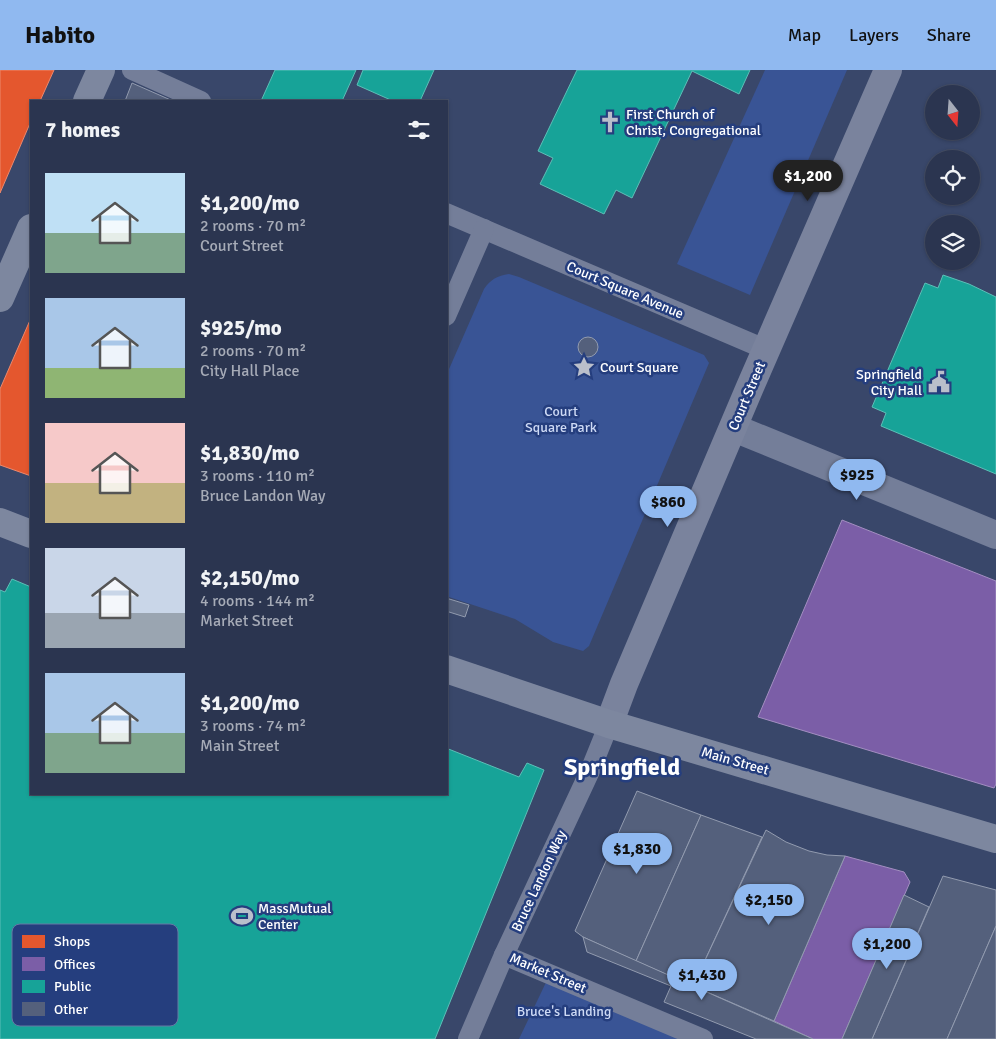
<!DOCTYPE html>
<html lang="en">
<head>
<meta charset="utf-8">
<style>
  :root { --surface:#2b3550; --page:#37405a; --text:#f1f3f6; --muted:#a6abb7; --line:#475067; --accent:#90b9f0 }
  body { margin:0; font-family:Signika,sans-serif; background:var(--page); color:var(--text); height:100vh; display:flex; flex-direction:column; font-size:19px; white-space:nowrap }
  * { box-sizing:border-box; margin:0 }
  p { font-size:16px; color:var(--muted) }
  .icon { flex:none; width:28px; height:28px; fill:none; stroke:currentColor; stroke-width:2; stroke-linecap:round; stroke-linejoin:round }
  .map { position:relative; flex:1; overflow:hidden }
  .side { position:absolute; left:30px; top:30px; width:418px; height:695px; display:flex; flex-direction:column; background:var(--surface); border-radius:0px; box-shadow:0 1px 4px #0004,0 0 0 1px var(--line) }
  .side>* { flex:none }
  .needle { width:32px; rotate:163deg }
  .tools { position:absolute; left:925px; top:15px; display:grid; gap:10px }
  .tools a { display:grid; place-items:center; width:55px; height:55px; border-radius:50%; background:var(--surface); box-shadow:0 1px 4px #0004,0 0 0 1px var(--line); font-size:25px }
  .price { position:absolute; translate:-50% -42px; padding:0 11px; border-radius:18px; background:var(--accent); color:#111; font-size:16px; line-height:32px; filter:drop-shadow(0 1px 2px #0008) }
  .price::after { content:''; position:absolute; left:50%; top:30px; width:15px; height:11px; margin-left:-8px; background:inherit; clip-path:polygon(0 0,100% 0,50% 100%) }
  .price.current { background:#222; color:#fff }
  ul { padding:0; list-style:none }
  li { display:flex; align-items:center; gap:15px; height:125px; padding:0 15px }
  li span { display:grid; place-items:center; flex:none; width:140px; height:100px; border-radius:0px; color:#555 }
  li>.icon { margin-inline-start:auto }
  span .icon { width:60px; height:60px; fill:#fffc; stroke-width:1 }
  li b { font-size:21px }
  h2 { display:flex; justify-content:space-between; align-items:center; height:60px; padding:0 15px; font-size:21px }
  header { display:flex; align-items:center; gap:30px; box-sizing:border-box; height:70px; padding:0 25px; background:var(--accent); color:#111 }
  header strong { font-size:24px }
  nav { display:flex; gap:28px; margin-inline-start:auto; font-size:18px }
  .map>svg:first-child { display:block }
  .green { fill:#395495 }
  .shops { fill:#e4572e; stroke:#ec896d }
  .offices { fill:#7b5ea7; stroke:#a38ec1 }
  .public { fill:#17a398; stroke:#5dbfb7 }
  .building { fill:#54607c; stroke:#929baf }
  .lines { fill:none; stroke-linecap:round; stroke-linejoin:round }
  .pedestrian { stroke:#747e99; stroke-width:20 }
  .minor { stroke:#747e99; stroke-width:28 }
  .secondary { stroke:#7a839d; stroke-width:28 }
  .primary { stroke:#7d879f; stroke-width:28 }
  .labels { text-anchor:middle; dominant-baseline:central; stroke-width:5; stroke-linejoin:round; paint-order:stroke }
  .poi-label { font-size:14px; fill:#fff; stroke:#253e7e; text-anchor:start }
  .street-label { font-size:14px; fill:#fff; stroke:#253e7e }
  .park-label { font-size:14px; fill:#cedaf5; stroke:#253e7e }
  .town-label { font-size:24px; font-weight:bold; fill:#fff; stroke:#253e7e }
  .key { fill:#253e7e; stroke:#6678a5; stroke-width:1 }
  .key-label { font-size:14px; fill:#fff }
</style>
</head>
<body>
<header>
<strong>Habito</strong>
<nav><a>Map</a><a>Layers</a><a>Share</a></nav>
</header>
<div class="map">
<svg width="996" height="969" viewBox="0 0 996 969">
  <rect width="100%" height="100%" fill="#39476a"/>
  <g class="green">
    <polygon points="765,0 847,0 750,225 677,194"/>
    <path d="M509,204l10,3 185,78 5,8 -120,283 -6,5 -30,-9 -38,-23 -69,-23v-220l38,-87c7,-10 13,-13 25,-15z"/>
    <polygon points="550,904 703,969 519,969"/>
  </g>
  <g class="shops">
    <polygon points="0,0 54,0 40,31 31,31 31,51 0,123"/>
    <polygon points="31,248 31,406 0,395 0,319"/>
  </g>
  <g class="offices">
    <polygon points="842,450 996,511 996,714 994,718 758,647"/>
    <polygon points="845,786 904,802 910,812 842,969 813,969 774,951"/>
  </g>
  <g class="public">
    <polygon points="275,0 356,0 342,31 261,31"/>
    <polygon points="363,0 434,0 420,31 393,31 357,15"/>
    <polygon points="577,0 750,0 739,24 692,1 632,128 616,120 604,144 540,114 553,88 538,81"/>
    <polygon points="943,205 969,214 996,227 996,404 881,356 886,343 872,337 925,213 938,218"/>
    <polygon points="12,509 31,517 31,724 446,724 446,678 519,707 527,693 544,700 435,969 0,969 0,520 5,522"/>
  </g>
  <g class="building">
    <polygon points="132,13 173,31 125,31"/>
    <circle cx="588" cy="277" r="10"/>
    <polygon points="446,528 469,535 465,547 446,541"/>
    <polygon points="637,721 701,745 636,891 583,867 575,861"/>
    <polygon points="701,745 762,767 693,916 636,891"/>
    <polygon points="766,760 786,772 809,781 827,785 845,786 774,951 693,916"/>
    <polygon points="943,806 996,820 996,856 947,969 872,969"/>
    <polygon points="904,825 929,837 872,969 842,969"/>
    <polygon points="996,856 996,969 947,969"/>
    <polygon points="583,867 693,916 813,969 756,969 664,932 671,916 587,882"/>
  </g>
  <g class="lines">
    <g class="pedestrian">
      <polyline points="132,0 201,31"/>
      <polyline points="446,143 767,280"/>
      <polyline points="446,246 484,159"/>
      <polyline points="504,885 703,969"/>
      <polyline points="468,969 504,885 590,701 609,654"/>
    </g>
    <polyline class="minor" points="734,358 996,465"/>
    <polyline class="secondary" points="609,654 624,614 750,317 888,0"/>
    <g class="primary">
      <polyline points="87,31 101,0"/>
      <polyline points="0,228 31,158"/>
      <polyline points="0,452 31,464"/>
      <polyline points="446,599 609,654 996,769"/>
    </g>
  </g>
  <defs>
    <g id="church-bare" transform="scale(1.725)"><path d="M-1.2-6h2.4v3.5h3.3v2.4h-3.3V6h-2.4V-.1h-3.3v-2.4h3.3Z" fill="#babfcb" stroke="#253e7e" stroke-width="2.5" paint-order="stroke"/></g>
    <g id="sight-bare" transform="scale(1.725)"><path d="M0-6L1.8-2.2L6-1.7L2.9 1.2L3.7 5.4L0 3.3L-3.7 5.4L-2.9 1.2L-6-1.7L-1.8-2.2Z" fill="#babfcb" stroke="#253e7e" stroke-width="2.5" paint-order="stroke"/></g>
    <g id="civic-bare" transform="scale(1.725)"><path d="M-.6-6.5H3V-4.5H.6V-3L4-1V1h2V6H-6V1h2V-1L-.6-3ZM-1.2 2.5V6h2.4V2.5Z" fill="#babfcb" stroke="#253e7e" stroke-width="2.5" paint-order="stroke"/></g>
    <g id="stadium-bare" transform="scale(1.725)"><path d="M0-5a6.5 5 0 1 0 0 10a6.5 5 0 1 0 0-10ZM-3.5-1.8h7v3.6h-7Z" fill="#babfcb" stroke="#253e7e" stroke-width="2.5" paint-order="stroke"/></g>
  </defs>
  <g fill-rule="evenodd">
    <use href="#church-bare" x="610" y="52"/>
    <use href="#sight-bare" x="584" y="297"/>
    <use href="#civic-bare" x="939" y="312"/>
    <use href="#stadium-bare" x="242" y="846"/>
  </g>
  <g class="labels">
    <g class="poi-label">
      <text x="626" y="44">First Church of<tspan x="626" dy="16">Christ, Congregational</tspan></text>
      <text x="600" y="297">Court Square</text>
      <text x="922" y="304" text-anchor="end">Springfield<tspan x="922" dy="16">City Hall</tspan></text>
      <text x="258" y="838">MassMutual<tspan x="258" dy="16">Center</tspan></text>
    </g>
    <g class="street-label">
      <text transform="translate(625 220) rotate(23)">Court Square Avenue</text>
      <text transform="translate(747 326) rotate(-67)">Court Street</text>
      <text transform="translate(735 691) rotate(16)">Main Street</text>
      <text transform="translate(539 811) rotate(-65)">Bruce Landon Way</text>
      <text transform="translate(548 903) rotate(23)">Market Street</text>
    </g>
    <g class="park-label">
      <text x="561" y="341">Court<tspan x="561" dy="16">Square Park</tspan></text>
      <text x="564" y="941">Bruce's Landing</text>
    </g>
    <g class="town-label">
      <text x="622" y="697">Springfield</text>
    </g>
  </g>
  <rect x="12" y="854" width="166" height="102" rx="8" class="key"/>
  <rect x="22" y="865" width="23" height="13" fill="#e4572e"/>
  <rect x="22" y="887" width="23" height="14" fill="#7b5ea7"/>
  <rect x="22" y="910" width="23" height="13" fill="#17a398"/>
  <rect x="22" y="932" width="23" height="14" fill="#54607c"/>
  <g class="key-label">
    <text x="54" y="876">Shops</text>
    <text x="54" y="899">Offices</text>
    <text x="54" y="921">Public</text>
    <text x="54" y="944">Other</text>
  </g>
</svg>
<div class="tools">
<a><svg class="needle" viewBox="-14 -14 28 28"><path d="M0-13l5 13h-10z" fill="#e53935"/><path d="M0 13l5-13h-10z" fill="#a6abb7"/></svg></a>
<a><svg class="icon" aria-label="locate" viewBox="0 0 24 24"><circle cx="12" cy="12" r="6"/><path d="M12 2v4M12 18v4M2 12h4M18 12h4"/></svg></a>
<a><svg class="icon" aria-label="layers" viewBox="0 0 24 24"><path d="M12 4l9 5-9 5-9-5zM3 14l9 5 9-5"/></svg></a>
</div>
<b class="price current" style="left:808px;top:132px">$1,200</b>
<b class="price" style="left:857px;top:431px">$925</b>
<b class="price" style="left:668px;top:458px">$860</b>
<b class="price" style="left:637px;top:805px">$1,830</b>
<b class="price" style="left:769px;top:856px">$2,150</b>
<b class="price" style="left:887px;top:900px">$1,200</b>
<b class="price" style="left:702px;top:931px">$1,430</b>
<section class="side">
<h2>7 homes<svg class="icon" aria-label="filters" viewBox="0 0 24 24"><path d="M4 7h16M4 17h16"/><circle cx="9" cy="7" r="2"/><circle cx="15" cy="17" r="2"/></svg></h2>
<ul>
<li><span style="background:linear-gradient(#bfe0f5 60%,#7fa58c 0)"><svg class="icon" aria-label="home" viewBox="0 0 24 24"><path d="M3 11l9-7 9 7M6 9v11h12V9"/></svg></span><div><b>$1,200/mo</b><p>2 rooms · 70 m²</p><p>Court Street</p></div></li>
<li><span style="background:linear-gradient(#a9c7e8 70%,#8fb573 0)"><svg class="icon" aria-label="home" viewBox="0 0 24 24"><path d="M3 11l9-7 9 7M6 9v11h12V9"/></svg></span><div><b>$925/mo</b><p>2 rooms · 70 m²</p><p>City Hall Place</p></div></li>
<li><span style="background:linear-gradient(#f6c9c9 60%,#c2b280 0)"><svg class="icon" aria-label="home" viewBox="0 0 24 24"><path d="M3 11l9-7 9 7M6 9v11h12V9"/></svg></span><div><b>$1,830/mo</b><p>3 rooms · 110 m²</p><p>Bruce Landon Way</p></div></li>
<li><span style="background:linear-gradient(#c9d6e8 65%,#9aa5b1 0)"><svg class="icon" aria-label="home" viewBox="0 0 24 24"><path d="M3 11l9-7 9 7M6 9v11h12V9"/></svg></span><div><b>$2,150/mo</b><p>4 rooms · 144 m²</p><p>Market Street</p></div></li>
<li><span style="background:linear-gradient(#a9c7e8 60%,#7fa58c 0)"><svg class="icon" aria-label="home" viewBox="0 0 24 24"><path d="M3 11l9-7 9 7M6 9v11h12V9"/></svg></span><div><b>$1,200/mo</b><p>3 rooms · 74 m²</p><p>Main Street</p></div></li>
</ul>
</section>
</div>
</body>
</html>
